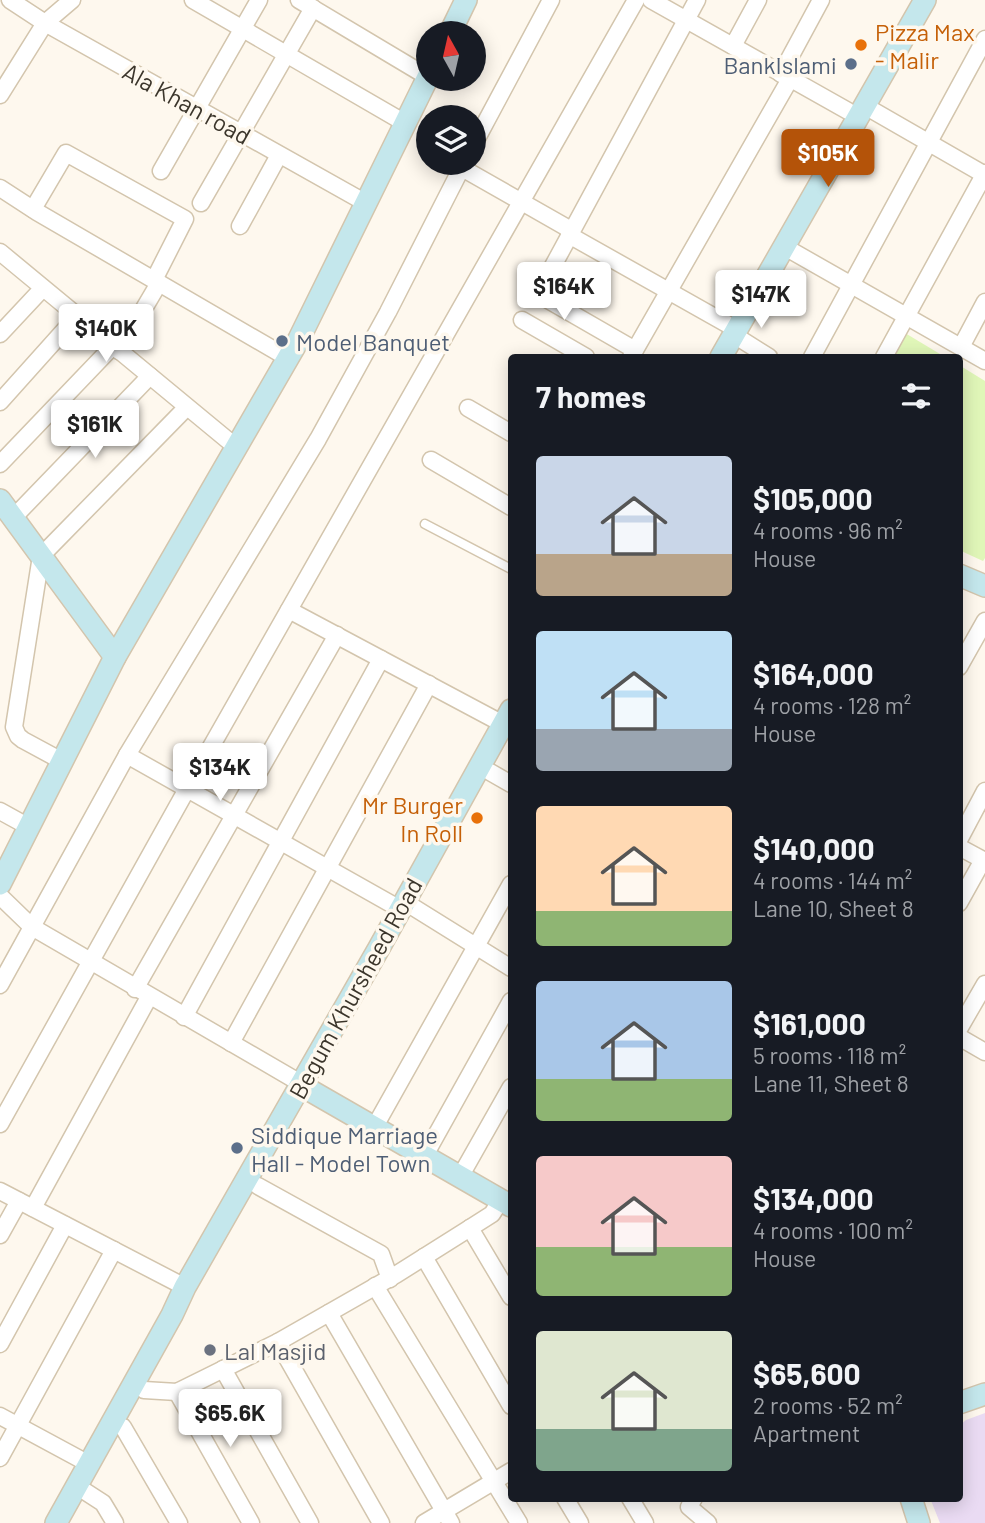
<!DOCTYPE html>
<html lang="en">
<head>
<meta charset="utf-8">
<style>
  :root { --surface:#171b24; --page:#20242c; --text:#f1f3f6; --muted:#9ea1a6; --accent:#b45309 }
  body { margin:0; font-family:Barlow,sans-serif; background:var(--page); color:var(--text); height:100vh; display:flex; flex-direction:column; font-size:26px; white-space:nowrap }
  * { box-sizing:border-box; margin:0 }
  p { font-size:23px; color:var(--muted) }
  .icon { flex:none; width:38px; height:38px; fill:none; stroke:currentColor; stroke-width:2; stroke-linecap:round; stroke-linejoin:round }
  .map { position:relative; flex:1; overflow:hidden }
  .drawer { position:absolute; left:508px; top:354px; width:455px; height:1148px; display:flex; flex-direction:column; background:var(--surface); border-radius:7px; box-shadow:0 4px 18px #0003 }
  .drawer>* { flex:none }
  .needle { width:46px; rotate:352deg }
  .tools { position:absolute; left:416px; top:21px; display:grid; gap:14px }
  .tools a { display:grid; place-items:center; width:70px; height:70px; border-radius:50%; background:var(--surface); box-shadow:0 4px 18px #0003; font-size:35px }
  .price { position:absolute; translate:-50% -60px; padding:0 16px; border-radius:7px; background:#fff; color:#222; font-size:23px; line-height:46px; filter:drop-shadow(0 2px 4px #0008) }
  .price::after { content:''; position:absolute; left:50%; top:42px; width:21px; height:16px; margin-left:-10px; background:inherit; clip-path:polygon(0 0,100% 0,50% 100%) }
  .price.active { background:var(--accent); color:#fff }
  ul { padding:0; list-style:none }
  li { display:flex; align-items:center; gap:21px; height:175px; padding:0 28px }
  li span { display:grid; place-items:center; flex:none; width:196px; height:140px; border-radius:7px; color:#555 }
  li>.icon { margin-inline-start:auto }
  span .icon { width:84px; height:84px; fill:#fffc; stroke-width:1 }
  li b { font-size:30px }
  h2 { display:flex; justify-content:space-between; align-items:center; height:84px; padding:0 28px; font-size:30px }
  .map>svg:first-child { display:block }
  .green { fill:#e0f6b8 }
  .building { fill:#eadbf3 }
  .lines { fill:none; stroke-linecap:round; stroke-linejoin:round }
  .lane-casing { stroke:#d3c5ad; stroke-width:11 }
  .street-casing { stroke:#d3c5ad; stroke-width:19 }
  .secondary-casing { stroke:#d3c5ad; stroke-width:24 }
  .lane { stroke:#fff; stroke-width:8 }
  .street { stroke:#fff; stroke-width:16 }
  .secondary { stroke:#c4e7ec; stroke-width:21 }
  .food-dot { fill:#e8710a; stroke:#fef8ee; stroke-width:2.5 }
  .service-dot { fill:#5c6f8a; stroke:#fef8ee; stroke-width:2.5 }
  .worship-dot { fill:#6b7280; stroke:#fef8ee; stroke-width:2.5 }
  .labels { text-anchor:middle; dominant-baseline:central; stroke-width:7; stroke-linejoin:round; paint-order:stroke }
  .food-label { font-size:24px; fill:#c56008; stroke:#fef8ee; text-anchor:start }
  .service-label { font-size:24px; fill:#4e5e75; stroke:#fef8ee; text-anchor:start }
  .street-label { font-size:24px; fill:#3b352b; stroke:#fef8ee }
  .worship-label { font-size:24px; fill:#5b616d; stroke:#fef8ee; text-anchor:start }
</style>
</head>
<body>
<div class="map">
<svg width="985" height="1523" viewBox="0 0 985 1523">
  <rect width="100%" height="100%" fill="#fef8ee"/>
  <g class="green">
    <polygon points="905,333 945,357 893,357"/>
    <polygon points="959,365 985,381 985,558 983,561 959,550"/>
  </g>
  <polygon class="building" points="985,1413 985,1523 940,1523 930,1498 959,1498 959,1426 966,1420"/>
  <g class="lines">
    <g class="lane-casing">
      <polyline id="lane" points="425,524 511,569"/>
    </g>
    <g class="street-casing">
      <g id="street">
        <polyline points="10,0 45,23 366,203"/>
        <polyline points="193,0 405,123"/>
        <polyline points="299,0 428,77"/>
        <polyline points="651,0 848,111"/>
        <polyline points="733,46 758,0"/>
        <polyline points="781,74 821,0"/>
        <polyline points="0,95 45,23 72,0"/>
        <polyline points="865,106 985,175"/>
        <polyline points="474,144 551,0"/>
        <polyline points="462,168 571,230"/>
        <polyline points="161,171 259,0"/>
        <polyline points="0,188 37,212 288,358"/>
        <polyline points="201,203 313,8"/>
        <polyline points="33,209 66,153 185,219 154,280"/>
        <polyline points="240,226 279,155"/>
        <polyline points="569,235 727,324"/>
        <polyline points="783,246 985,361"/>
        <polyline points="0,252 236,447"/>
        <polyline points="522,320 586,357"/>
        <polyline points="0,334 43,288"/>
        <polyline points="734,335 769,357"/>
        <polyline points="961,347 985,302"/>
        <polyline points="635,350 543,297 540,290 697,0"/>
        <polyline points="119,351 159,283"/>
        <polyline points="631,357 790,79"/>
        <polyline points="812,357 985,39"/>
        <polyline points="884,357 985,173"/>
        <polyline points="0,402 77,316"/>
        <polyline points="468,408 511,433"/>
        <polyline points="431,460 511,507"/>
        <polyline points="0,464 113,346"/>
        <polyline points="13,518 150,376"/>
        <polyline points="289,610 503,724"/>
        <polyline points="959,667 985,621"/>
        <polyline points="127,755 400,909"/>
        <polyline points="62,761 23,740 18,736 14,727 41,556 187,407"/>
        <polyline points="490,772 511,784"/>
        <polyline points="0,811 29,827"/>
        <polyline points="959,840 985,791"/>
        <polyline points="959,847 985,861"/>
        <polyline points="0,896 32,927 302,1084"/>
        <polyline points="959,903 983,860"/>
        <polyline points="413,907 511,968"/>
        <polyline points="0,985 127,755 318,439 388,312 464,163"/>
        <polyline points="135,989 337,635"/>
        <polyline points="184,1017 381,659"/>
        <polyline points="959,1029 985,984"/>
        <polyline points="959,1037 985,1052"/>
        <polyline points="231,1043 429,684"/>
        <polyline points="0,1124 187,789 636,0"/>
        <polyline points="374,1128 511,884"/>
        <polyline points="424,1157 511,1001"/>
        <polyline points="460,1177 511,1087"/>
        <polyline points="258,1186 381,1254 390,1279"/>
        <polyline points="0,1191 185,1287"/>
        <polyline points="33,1208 149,997"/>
        <polyline points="470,1228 511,1297"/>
        <polyline points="0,1235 19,1201"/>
        <polyline points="424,1257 511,1406"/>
        <polyline points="375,1286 519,1523"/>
        <polyline points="329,1313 451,1523"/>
        <polyline points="278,1342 381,1523"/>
        <polyline points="0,1344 65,1225"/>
        <polyline points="223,1369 310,1523"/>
        <polyline points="144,1390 177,1392 278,1342 397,1274 470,1228 492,1214 501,1200"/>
        <polyline points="177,1392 251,1523"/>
        <polyline points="0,1416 89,1464"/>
        <polyline points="123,1427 179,1523"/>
        <polyline points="0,1458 114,1250"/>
        <polyline points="86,1492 103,1503 115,1523"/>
        <polyline points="565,1498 580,1523"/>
        <polyline points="630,1498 645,1523"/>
        <polyline points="694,1498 689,1507 708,1523"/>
        <polyline points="424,1523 511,1471"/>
      </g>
    </g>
    <g class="secondary-casing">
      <g id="secondary">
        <polyline points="450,33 466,0"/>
        <polyline points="721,357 925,0"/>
        <polyline points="0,500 115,657"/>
        <polyline points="959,575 985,586"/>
        <polyline points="0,884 115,657 299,339 429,75"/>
        <polyline points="311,1091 511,1206"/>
        <polyline points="959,1403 985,1394"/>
        <polyline points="911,1498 919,1523"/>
        <polyline points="56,1523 172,1315 185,1287 379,948 511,710"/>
      </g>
    </g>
    <use href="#lane" class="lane"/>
    <use href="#street" class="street"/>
    <use href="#secondary" class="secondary"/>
  </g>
  <g class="food-dot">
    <circle cx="861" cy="45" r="7"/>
    <circle cx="477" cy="818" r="7"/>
  </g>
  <g class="service-dot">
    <circle cx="851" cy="64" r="7"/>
    <circle cx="282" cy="341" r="7"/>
    <circle cx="237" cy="1148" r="7"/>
  </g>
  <circle class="worship-dot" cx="210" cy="1350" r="7"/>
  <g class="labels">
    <g class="food-label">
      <text x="875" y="31">Pizza Max<tspan x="875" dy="28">- Malir</tspan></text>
      <text x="463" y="804" text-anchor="end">Mr Burger<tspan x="463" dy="28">In Roll</tspan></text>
    </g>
    <g class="service-label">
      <text x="837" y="64" text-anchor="end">BankIslami</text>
      <text x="296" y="341">Model Banquet</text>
      <text x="251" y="1134">Siddique Marriage<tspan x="251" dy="28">Hall - Model Town</tspan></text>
    </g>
    <g class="street-label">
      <text transform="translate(187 103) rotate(29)">Ala Khan road</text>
      <text transform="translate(355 988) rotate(-61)">Begum Khursheed Road</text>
    </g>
    <g class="worship-label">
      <text x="224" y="1350">Lal Masjid</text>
    </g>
  </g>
</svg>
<div class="tools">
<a><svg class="needle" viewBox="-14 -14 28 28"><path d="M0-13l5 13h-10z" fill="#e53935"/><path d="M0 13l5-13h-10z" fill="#9ea1a6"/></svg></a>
<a><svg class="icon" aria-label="layers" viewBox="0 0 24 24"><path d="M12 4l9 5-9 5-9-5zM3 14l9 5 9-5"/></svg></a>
</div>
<b class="price active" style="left:828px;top:189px">$105K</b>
<b class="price" style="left:564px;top:322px">$164K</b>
<b class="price" style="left:761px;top:330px">$147K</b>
<b class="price" style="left:106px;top:364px">$140K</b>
<b class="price" style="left:95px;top:460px">$161K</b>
<b class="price" style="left:220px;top:803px">$134K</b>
<b class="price" style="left:230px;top:1449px">$65.6K</b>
<section class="drawer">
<h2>7 homes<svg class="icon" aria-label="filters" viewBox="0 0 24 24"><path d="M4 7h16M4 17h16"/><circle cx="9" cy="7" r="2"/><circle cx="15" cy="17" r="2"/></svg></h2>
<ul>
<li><span style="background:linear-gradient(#c9d6e8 70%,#b9a48a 0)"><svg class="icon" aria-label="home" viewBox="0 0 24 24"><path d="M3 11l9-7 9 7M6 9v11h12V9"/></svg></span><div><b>$105,000</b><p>4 rooms · 96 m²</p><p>House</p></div></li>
<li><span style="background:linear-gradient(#bfe0f5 70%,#9aa5b1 0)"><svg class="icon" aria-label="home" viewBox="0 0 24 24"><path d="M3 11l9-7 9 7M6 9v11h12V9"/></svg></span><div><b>$164,000</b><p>4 rooms · 128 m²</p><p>House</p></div></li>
<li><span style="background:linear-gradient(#ffd9b3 75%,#8fb573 0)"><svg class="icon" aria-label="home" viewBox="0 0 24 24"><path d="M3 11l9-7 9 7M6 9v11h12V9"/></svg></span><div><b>$140,000</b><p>4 rooms · 144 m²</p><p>Lane 10, Sheet 8</p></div></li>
<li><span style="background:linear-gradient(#a9c7e8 70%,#8fb573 0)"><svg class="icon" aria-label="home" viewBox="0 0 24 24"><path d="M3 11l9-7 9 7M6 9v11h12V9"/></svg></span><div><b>$161,000</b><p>5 rooms · 118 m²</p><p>Lane 11, Sheet 8</p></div></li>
<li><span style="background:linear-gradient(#f6c9c9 65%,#8fb573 0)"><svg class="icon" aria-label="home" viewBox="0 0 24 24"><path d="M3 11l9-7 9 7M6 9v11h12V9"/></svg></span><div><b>$134,000</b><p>4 rooms · 100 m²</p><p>House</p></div></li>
<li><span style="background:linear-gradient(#dfe7d0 70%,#7fa58c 0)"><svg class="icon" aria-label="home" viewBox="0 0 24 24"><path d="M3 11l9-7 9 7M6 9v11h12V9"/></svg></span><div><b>$65,600</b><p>2 rooms · 52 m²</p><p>Apartment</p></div></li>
</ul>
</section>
</div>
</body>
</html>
